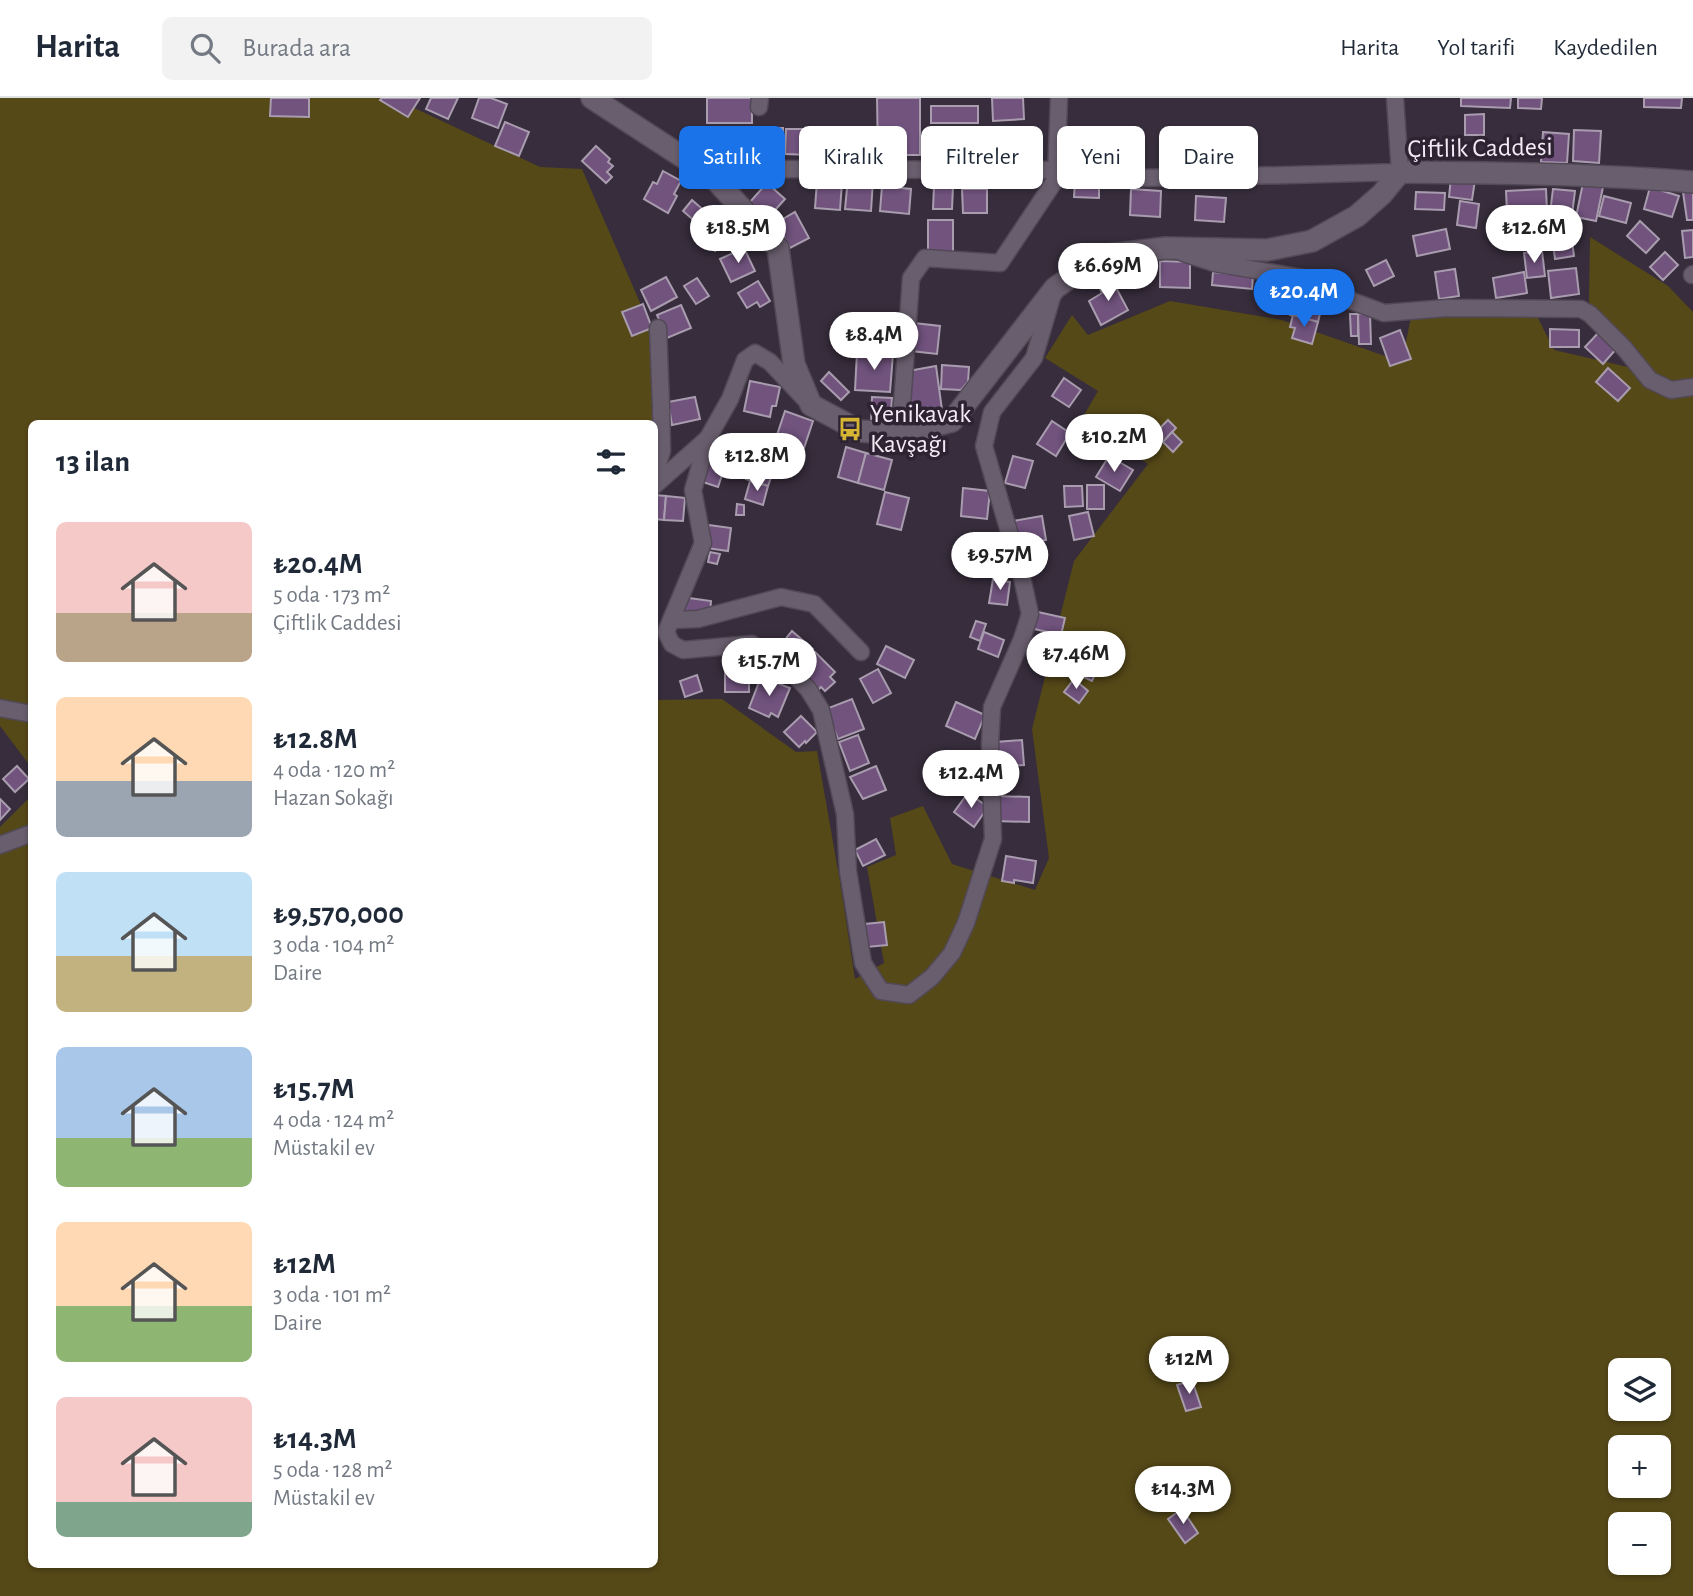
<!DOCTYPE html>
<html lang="tr">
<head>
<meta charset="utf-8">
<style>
  :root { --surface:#fff; --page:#f2f2f3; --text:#1f2937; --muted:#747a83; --line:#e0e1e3; --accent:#1a73e8 }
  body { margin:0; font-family:"Alegreya Sans",sans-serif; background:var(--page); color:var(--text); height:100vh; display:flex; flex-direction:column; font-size:26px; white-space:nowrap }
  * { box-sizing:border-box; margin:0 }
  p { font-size:23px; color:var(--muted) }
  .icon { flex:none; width:38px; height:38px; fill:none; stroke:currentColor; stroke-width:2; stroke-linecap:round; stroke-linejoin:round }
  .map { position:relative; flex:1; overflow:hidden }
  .side { position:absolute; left:28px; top:322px; width:630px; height:1148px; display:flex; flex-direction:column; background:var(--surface); border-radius:10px; box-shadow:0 2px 5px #0004 }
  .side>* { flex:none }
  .banner { position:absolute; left:679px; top:28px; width:665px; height:63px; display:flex; gap:14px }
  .controls { position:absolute; left:1608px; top:1260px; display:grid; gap:14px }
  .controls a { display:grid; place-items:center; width:63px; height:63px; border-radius:10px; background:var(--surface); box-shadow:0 2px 5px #0004; font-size:35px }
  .price { position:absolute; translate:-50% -60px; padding:0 16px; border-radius:24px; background:#fff; color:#222; font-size:23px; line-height:46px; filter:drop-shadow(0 2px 4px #0008) }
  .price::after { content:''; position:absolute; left:50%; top:42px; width:21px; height:16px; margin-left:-10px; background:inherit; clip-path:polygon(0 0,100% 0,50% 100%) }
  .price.active { background:var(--accent); color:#fff }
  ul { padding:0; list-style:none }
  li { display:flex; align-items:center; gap:21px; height:175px; padding:0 28px }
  li span { display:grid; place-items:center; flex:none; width:196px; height:140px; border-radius:10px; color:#555 }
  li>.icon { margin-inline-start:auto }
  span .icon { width:84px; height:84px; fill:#fffc; stroke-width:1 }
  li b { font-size:30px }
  h2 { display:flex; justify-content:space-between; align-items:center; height:84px; padding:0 28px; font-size:30px }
  .pill { padding:0 24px; border-radius:10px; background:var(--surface); box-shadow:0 2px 5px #0004; font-size:24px; line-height:63px }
  .pill.active { background:var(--accent); color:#fff }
  header { display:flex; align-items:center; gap:42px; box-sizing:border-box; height:98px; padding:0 35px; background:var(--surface); border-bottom:2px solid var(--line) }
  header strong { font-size:33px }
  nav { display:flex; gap:38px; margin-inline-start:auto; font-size:24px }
  .search { width:490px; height:63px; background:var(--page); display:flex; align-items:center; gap:18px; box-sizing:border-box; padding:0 24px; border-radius:10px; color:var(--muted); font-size:26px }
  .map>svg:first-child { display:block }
  .green { fill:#564918; fill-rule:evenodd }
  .building { fill:#71537e; stroke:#a89cae; stroke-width:2 }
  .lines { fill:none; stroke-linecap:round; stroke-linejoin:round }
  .street-casing { stroke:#524956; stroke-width:19 }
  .secondary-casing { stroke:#524956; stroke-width:24 }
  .street { stroke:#695e6e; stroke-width:16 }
  .secondary { stroke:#695e6e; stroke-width:21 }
  .labels { text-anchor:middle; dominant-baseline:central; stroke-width:7; stroke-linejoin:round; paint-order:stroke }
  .street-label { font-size:26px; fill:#f3ecf6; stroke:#2d2332 }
  .poi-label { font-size:26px; fill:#f3ecf6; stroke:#2d2332; text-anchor:start }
</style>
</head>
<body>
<header>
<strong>Harita</strong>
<div class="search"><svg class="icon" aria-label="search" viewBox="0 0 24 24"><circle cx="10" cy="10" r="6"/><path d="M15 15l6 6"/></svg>Burada ara</div>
<nav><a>Harita</a><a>Yol tarifi</a><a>Kaydedilen</a></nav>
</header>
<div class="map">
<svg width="1693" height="1498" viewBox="0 0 1693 1498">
  <rect width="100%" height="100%" fill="#372d3c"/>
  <g class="green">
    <polygon points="0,0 393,0 540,69 582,71 664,260 654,326 32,326 31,669 0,628"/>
    <path d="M1590,139l78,49 25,26v1284h-1693v-769l31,-31 1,768h622l1,-864 67,-1 74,53 21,-1 23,131 15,97 29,-16 -17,-96 29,-12 -6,-37 33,-12 29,58 83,26 14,-32 -17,-129 42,-168 74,-97 -68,-42 18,-31 -53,-33 27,-43 16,20 82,-34 112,19 120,42 11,-55 121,3 20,40 74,17 -39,-65zM1620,1272h39v39h-39zM1620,1349h39v39h-39zM1620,1426h39v39h-39z"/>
  </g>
  <g class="building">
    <polygon points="271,0 309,0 309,19 270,18"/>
    <polygon points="382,0 420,0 408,19 380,2"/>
    <polygon points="431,0 458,0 448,21 426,11"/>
    <polygon points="479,0 491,0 507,6 498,30 472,20"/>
    <rect x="707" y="0" width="45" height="25"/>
    <polygon points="877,0 920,0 920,57 878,57"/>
    <polygon points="992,0 1023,0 1024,21 993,23"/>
    <polygon points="1461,0 1511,0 1510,10 1461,8"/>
    <polygon points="1518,0 1542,0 1541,11 1518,10"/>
    <polygon points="1644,0 1682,0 1681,10 1644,9"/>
    <rect x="931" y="8" width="47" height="17"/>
    <polygon points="1484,16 1484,37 1465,37 1465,17"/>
    <polygon points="505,24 529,34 519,58 495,48"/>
    <polygon points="759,30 783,30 783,60 758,60"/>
    <polygon points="1066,30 1093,31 1092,46 1066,45"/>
    <polygon points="786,31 811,31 810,57 785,56"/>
    <polygon points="1574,32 1601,33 1599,65 1573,63"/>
    <polygon points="1543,34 1569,36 1567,65 1541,64"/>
    <polygon points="814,40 839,41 838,65 814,65"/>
    <polygon points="846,40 872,40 871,63 845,63"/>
    <polygon points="1066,45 1092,46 1092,57 1065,56"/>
    <polygon points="596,48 610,61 608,64 613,68 607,74 612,79 606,85 582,63"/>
    <polygon points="1094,59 1116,59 1117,74 1094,74"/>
    <polygon points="1065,60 1088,61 1088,78 1065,78"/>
    <polygon points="663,73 681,83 674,96 677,98 668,115 644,101 653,84 657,86"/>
    <polygon points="1451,79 1475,82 1472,102 1449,99"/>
    <polygon points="848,80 873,82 871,113 845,111"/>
    <polygon points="817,83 842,85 840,112 815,110"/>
    <polygon points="1075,83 1099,84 1099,100 1074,99"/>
    <polygon points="767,85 785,101 768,120 750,104"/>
    <polygon points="1583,85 1603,89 1596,123 1576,119"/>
    <polygon points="882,88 911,91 909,116 880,113"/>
    <polygon points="934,88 953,88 952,111 933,111"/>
    <polygon points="1650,89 1679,98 1672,119 1644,111"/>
    <polygon points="962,91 987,91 987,115 963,115"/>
    <polygon points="1131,91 1161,93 1160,119 1130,117"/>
    <polygon points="1546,91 1547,113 1507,115 1506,93"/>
    <polygon points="1553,91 1575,93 1572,117 1550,115"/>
    <polygon points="1693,92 1693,122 1687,122 1683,94"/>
    <polygon points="1416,94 1445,95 1444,112 1415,111"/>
    <polygon points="1196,98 1226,100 1224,124 1195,122"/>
    <polygon points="1604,98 1631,105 1626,125 1599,118"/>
    <polygon points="692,102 707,115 698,126 683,113"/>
    <polygon points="1460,103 1479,106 1476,130 1457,127"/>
    <polygon points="726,107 744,130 715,153 697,130"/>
    <polygon points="795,114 809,140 790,150 776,125"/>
    <rect x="928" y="122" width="25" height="33"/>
    <polygon points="1640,123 1659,141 1646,155 1627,138"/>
    <polygon points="1570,128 1574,158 1555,161 1551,131"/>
    <polygon points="1446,131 1450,151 1417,158 1413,138"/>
    <polygon points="1693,132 1693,159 1685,160 1682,133"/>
    <polygon points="744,150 755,173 731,184 720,161"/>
    <polygon points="1542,153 1545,178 1527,180 1524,155"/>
    <polygon points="1665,154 1678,167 1663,182 1650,169"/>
    <polygon points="1386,162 1394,178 1374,188 1366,172"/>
    <polygon points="1160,163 1190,164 1190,190 1160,189"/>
    <polygon points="1576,170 1579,196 1551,200 1548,173"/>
    <polygon points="1455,171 1459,198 1439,201 1435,174"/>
    <polygon points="1213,174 1253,178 1252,191 1212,187"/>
    <polygon points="1524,174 1527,195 1496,200 1493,180"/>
    <polygon points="666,179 677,199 651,213 641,192"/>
    <polygon points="697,180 709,198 696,206 684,188"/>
    <polygon points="1112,182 1128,212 1101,227 1089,203 1102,195 1099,189"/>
    <polygon points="758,183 770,203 760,209 757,204 747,210 738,195"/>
    <polygon points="1307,190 1325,195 1318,224 1290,217 1293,204 1303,207"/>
    <polygon points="643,206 652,230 632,238 622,214"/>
    <polygon points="681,207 691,230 667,240 657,217"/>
    <polygon points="1370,215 1371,246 1359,246 1358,216"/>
    <polygon points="1350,216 1358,216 1358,238 1351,238"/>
    <polygon points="1293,217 1318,224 1312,246 1292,240 1295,230 1290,229"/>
    <polygon points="914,225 940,228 937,256 911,253"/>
    <polygon points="1550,231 1579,232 1579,249 1550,249"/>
    <polygon points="1400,232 1411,261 1390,268 1380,240"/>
    <polygon points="1600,233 1617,250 1603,266 1585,249"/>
    <polygon points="857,254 893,256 890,294 855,292"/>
    <polygon points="942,267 969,269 968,284 961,292 941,291"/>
    <polygon points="936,268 942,312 911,316 908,273"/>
    <polygon points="1608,270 1630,290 1618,303 1596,284"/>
    <polygon points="829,274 849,294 841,302 821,283"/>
    <polygon points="1064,280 1081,292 1069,309 1052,298"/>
    <polygon points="750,283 780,289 776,308 772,308 770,319 744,313"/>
    <polygon points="695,299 700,321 672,327 668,304"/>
    <polygon points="872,299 892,300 890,325 871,324"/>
    <polygon points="785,313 813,323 803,353 775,343"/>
    <polygon points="1168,322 1176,330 1163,344 1154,336"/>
    <polygon points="1052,323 1070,335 1056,358 1037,346"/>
    <polygon points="1172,334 1182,344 1173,354 1163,344"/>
    <polygon points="759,340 781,347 778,359 755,352"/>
    <polygon points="846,349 866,355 858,385 838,379"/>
    <polygon points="755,352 778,359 768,388 746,381"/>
    <polygon points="709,355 730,362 726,375 723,374 718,389 700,383"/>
    <polygon points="866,355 892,362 884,392 858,385"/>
    <polygon points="1013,358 1033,363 1025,390 1005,385"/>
    <polygon points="1109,358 1133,372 1120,393 1096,379"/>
    <polygon points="750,383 768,388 763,407 745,401"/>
    <rect x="1087" y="387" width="17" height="24"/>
    <polygon points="1064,388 1082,388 1083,408 1065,409"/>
    <polygon points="963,390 990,393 987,421 961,418"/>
    <polygon points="885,394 909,400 901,432 877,426"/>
    <polygon points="654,397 666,398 664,422 654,421"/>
    <polygon points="666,398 685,400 683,423 664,422"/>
    <polygon points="737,406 744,407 744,417 736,417"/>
    <polygon points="1088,414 1094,438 1074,442 1069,418"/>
    <polygon points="1042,418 1046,442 1017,447 1013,423"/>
    <polygon points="709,427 731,430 728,453 706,450"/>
    <polygon points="978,449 1004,449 1004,469 978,470"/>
    <polygon points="710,454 720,456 717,466 708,464"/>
    <polygon points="993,481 1010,484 1007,507 989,505"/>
    <polygon points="682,499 711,503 710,516 680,512"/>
    <polygon points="1038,514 1065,520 1061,537 1034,531"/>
    <polygon points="976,523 986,526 980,543 970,539"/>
    <polygon points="792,533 813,551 797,570 776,553"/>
    <polygon points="984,534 1004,542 998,559 978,551"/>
    <polygon points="886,548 914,562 905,580 877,566"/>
    <polygon points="815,554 835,574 830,579 835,584 825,593 821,589 817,593 797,573"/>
    <polygon points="1084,561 1099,568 1092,583 1077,576"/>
    <rect x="725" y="567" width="24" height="27"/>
    <polygon points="878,571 891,595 873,605 860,581"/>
    <polygon points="697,577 702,593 685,599 680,583"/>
    <polygon points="761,579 790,590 778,619 771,615 769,619 749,610"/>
    <polygon points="1074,581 1088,593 1079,605 1064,594"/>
    <polygon points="852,601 864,631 838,641 826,611"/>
    <polygon points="956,604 985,617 975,641 946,628"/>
    <polygon points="801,618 817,634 806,645 805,643 799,649 784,634"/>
    <polygon points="858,637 869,665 850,673 839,644"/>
    <polygon points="1022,642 1024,667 998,669 996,644"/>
    <polygon points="17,668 29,681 15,694 3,681"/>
    <polygon points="876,668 886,692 863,701 850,679"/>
    <polygon points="968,695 988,709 974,729 954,714"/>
    <polygon points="995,698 1029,699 1029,724 995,723"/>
    <polygon points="0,701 10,711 0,722"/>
    <polygon points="876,741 885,757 863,768 855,752"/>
    <polygon points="1006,758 1036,763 1033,785 1014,782 1014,785 1002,783"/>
    <polygon points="884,824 887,847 867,849 865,826"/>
    <polygon points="1192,1282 1201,1309 1186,1313 1177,1287"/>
    <polygon points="1182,1411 1198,1435 1185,1445 1168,1421"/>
  </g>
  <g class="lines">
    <g class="street-casing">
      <g id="street">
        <polyline points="759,9 760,0"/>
        <polyline points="712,78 744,71 1056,72"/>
        <polyline points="1056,81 1209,79 1400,74 1395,0"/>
        <polyline points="1183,155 1214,165 1309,181 1344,200 1384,215 1447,210 1581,211 1590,216 1624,250 1650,282 1671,292 1693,289"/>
        <polyline points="1692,177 1693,176"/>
        <polyline points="900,336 911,180 925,160 1000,165 1056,81 1059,0"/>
        <polyline points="708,340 693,392 703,445 666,534 672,546 683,552 752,546 782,565 808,591 821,612 845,716 848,773 863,865 881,893 909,897 932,879 952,855 966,825 993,741 990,647 992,609 1022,541 1030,516 1021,475 984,348 992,314 1034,260 1052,199"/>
        <polyline points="654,378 662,353 661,308 658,230"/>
        <polyline points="654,388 708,340 730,301 745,262 755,255 770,264 804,300"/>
        <polyline points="671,522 698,521 781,499 814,506 861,554"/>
        <polyline points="0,610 32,616"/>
        <polyline points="0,747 32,735"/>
      </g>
    </g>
    <g class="secondary-casing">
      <path id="secondary" d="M592,0l120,78 66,72 16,116 17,41 49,26 40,3 52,-13 103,-133 46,-32 65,-8 101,2 45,-9 45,-25 25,-22 18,-22c98,1 195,2 293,10"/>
    </g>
    <use href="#street" class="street"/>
    <use href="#secondary" class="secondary"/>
  </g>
  <defs>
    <g id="bus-bare" transform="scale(1.89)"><path d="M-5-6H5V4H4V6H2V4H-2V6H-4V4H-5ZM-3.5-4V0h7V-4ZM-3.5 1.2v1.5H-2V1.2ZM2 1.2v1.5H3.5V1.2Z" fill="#d6b534" stroke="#2d2332" stroke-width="2.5" paint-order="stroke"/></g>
  </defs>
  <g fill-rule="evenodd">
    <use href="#bus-bare" x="850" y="331"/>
  </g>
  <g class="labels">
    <g class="street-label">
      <text transform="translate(1480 50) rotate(-1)">Çiftlik Caddesi</text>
    </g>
    <g class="poi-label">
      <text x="870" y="316">Yenikavak<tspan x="870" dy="30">Kavşağı</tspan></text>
    </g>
  </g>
</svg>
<div class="controls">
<a><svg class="icon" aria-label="layers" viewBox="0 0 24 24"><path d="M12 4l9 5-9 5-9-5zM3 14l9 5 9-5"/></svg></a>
<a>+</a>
<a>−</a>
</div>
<b class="price" style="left:738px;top:167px">₺18.5M</b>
<b class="price" style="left:1534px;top:167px">₺12.6M</b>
<b class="price" style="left:1108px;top:205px">₺6.69M</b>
<b class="price active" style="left:1304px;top:231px">₺20.4M</b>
<b class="price" style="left:874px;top:274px">₺8.4M</b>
<b class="price" style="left:1114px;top:376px">₺10.2M</b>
<b class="price" style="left:757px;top:395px">₺12.8M</b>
<b class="price" style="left:1000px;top:494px">₺9.57M</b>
<b class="price" style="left:1076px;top:593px">₺7.46M</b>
<b class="price" style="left:769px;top:600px">₺15.7M</b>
<b class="price" style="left:971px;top:712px">₺12.4M</b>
<b class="price" style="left:1189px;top:1298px">₺12M</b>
<b class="price" style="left:1183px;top:1428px">₺14.3M</b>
<div class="banner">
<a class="pill active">Satılık</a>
<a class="pill">Kiralık</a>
<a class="pill">Filtreler</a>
<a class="pill">Yeni</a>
<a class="pill">Daire</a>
</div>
<section class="side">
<h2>13 ilan<svg class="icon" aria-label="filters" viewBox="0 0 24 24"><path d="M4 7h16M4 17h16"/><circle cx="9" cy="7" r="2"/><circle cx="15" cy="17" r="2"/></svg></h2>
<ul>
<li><span style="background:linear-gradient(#f6c9c9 65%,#b9a48a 0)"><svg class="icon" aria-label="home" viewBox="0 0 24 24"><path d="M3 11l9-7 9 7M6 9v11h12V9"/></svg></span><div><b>₺20.4M</b><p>5 oda · 173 m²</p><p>Çiftlik Caddesi</p></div></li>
<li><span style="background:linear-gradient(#ffd9b3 60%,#9aa5b1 0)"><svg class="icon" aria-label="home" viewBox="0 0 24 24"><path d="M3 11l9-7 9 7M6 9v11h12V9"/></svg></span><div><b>₺12.8M</b><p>4 oda · 120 m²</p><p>Hazan Sokağı</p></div></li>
<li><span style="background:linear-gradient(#bfe0f5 60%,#c2b280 0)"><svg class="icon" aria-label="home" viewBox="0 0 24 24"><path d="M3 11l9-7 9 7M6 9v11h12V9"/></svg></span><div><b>₺9,570,000</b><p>3 oda · 104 m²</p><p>Daire</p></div></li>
<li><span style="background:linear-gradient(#a9c7e8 65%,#8fb573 0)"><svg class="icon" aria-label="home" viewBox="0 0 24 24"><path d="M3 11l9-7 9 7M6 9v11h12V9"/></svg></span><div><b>₺15.7M</b><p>4 oda · 124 m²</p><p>Müstakil ev</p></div></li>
<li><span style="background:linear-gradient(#ffd9b3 60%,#8fb573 0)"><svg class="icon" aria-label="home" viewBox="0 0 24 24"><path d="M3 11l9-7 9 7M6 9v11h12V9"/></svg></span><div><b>₺12M</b><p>3 oda · 101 m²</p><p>Daire</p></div></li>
<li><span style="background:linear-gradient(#f6c9c9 75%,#7fa58c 0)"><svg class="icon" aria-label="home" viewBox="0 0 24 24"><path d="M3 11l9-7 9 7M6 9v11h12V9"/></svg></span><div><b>₺14.3M</b><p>5 oda · 128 m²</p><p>Müstakil ev</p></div></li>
</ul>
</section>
</div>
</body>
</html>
